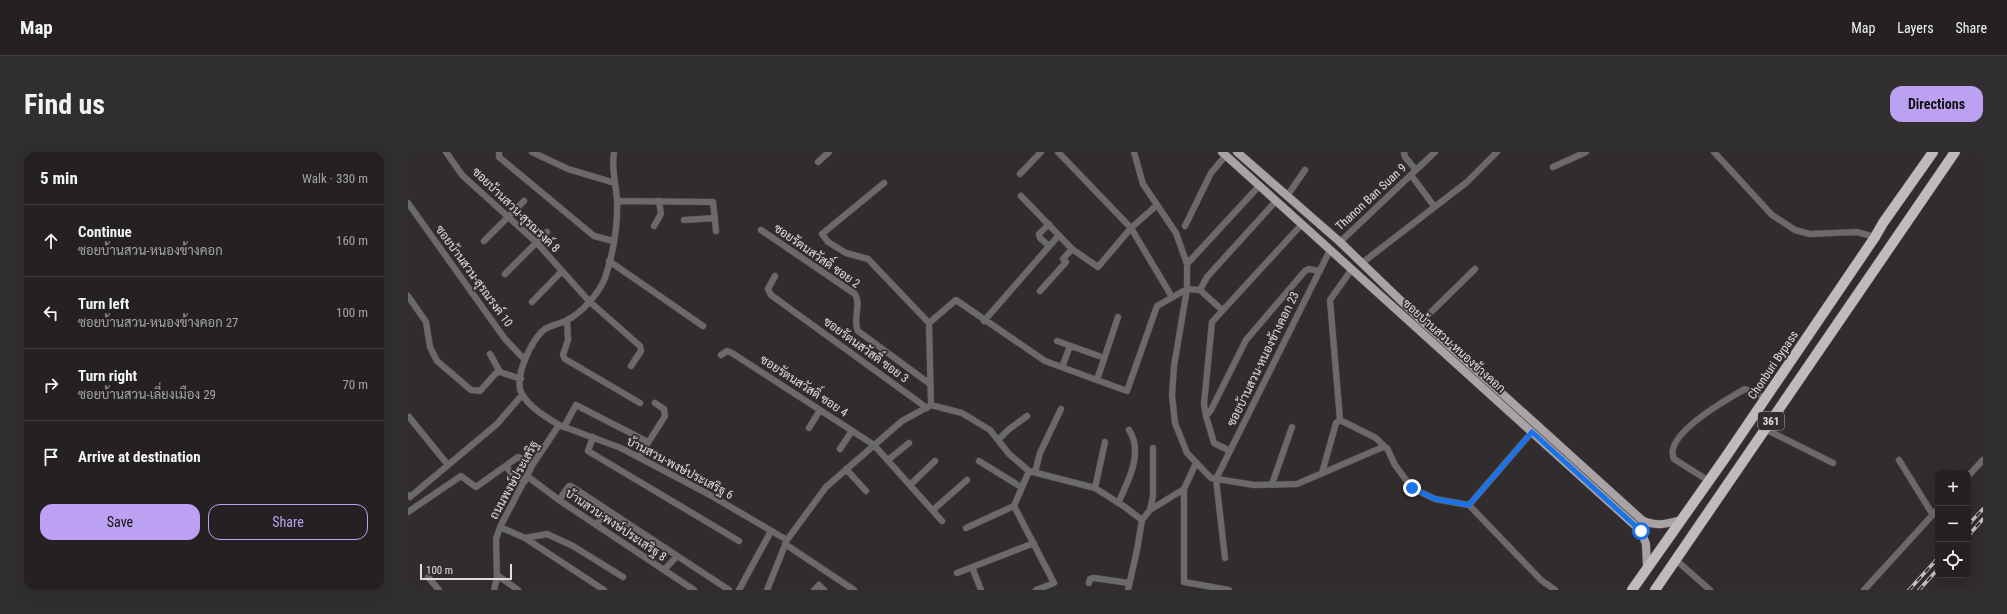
<!DOCTYPE html>
<meta charset="utf-8">
<style>
body{margin:0;font-family:"Roboto Condensed",Sarabun,sans-serif;background:#312e2f;color:#f1f3f6}
.controls{position:absolute;right:12px;bottom:12px;display:grid;overflow:hidden;border-radius:8px;box-shadow:0 4px 16px #0002}
.controls button{width:36px;height:36px;display:grid;place-items:center;padding:0;border:0;border-bottom:1px solid #423e40;background:#252122;color:#f1f3f6;font:20px sans-serif}
.scale{position:absolute;left:12px;bottom:10px;width:92px;box-sizing:border-box;padding-left:4px;border:2px solid #e0dcdd;border-top:0;font-size:11px;line-height:14px;white-space:nowrap;color:#e0dcdd;-webkit-text-stroke:3px #312c2e;paint-order:stroke}
.stop{position:absolute;width:12px;height:12px;margin:-9px;border:3px solid #1a73e8;border-radius:50%;background:#fff}
.stop.end{background:#1a73e8;border-color:#fff;box-shadow:0 1px 4px #0008}
.list{margin:0;padding:0;list-style:none}
h2{display:flex;justify-content:space-between;align-items:center;height:52px;margin:0;padding:0 16px;font-size:17px}
h2 small{font-size:13px;font-weight:400;color:#a3a3a5}
.list li{display:grid;grid-template-columns:26px 1fr auto;gap:12px;align-items:center;box-sizing:border-box;height:72px;padding:0 16px;border-top:1px solid #423e40}
.list b{display:block;font-size:15px;white-space:nowrap}
.list p{margin:0;font-size:13px;white-space:nowrap;color:#a3a3a5}
.list em{font-size:13px;font-style:normal;color:#a3a3a5}
.actions{display:flex;gap:8px;padding:12px 16px}
.actions a{flex:1;padding:9px 0;border:1px solid #bca0f2;border-radius:12px;text-align:center;font-size:14px;color:#bca0f2}
.actions .main{background:#bca0f2;color:#111}
.icon{flex:none;width:22px;height:22px;fill:none;stroke:currentColor;stroke-width:2;stroke-linecap:round;stroke-linejoin:round}
.map{position:relative;flex:none;width:1575px;height:438px;overflow:hidden;border-radius:12px}
header{display:flex;align-items:center;gap:24px;box-sizing:border-box;height:56px;padding:0 20px;background:#252122;border-bottom:1px solid #423e40}
header strong{font-size:19px}
nav{display:flex;gap:22px;margin-inline-start:auto;font-size:14px}
.intro{display:flex;align-items:center;justify-content:space-between;box-sizing:border-box;height:96px;padding:0 24px}
h1{margin:0;font-size:28px}
.button{padding:10px 18px;border-radius:12px;background:#bca0f2;color:#111;font-size:14px;font-weight:700}
main{display:flex;gap:24px;padding:0 24px}
aside{flex:1;background:#252122;border-radius:12px;box-shadow:0 4px 16px #0002}
.map>svg:first-child{display:block}
.lines{fill:none;stroke-linecap:round;stroke-linejoin:round}
.minor-casing{stroke:#4d484a;stroke-width:7}
.major-casing{stroke:#4d484a;stroke-width:9}
.highway-casing{stroke:#4d484a;stroke-width:11}
.minor{stroke:#6c696a;stroke-width:6}
.major{stroke:#a9a3a5;stroke-width:8}
.highway{stroke:#c1babc;stroke-width:10}
.rail-casing{stroke:#c5c1c2;stroke-width:3.5}
.rail{stroke:#312c2e;stroke-width:2;stroke-dasharray:6;stroke-linecap:butt}
.route{stroke:#1a73e8;stroke-width:5}
.labels{text-anchor:middle;dominant-baseline:central;stroke-width:3.5;stroke-linejoin:round;paint-order:stroke}
.shield{fill:#312c2e;stroke:#aca7a8;stroke-width:1}
.shield-label{font-size:11px;font-weight:bold;fill:#e0dcdd}
.street-label{font-size:12px;fill:#e0dcdd;stroke:#312c2e}
</style>
<header>
<strong>Map</strong>
<nav><a>Map</a><a>Layers</a><a>Share</a></nav>
</header>
<div class="intro"><h1>Find us</h1><a class="button">Directions</a></div>
<main>
<aside>
<h2>5 min<small>Walk · 330 m</small></h2>
<ul class="list">
<li><svg class="icon" aria-label="ahead" viewBox="0 0 24 24"><path d="M12 20V5M6 11l6-6 6 6"/></svg><div><b>Continue</b><p>ซอยบ้านสวน-หนองข้างคอก</p></div><em>160 m</em></li>
<li><svg class="icon" aria-label="left" viewBox="0 0 24 24"><path d="M17 20v-9H6M10 6l-5 5 5 5"/></svg><div><b>Turn left</b><p>ซอยบ้านสวน-หนองข้างคอก 27</p></div><em>100 m</em></li>
<li><svg class="icon" aria-label="right" viewBox="0 0 24 24"><path d="M7 20v-9h11M14 6l5 5-5 5"/></svg><div><b>Turn right</b><p>ซอยบ้านสวน-เลี่ยงเมือง 29</p></div><em>70 m</em></li>
<li><svg class="icon" aria-label="arrive" viewBox="0 0 24 24"><path d="M6 21V4h12l-3 4 3 4H6"/></svg><div><b>Arrive at destination</b></div></li>
</ul>
<div class="actions"><a class="main">Save</a><a>Share</a></div>
</aside>
<div class="map">
<svg width="1575" height="438" viewBox="0 0 1575 438">
<rect width="100%" height="100%" fill="#312c2e"/>
<g class="lines">
<defs>
<path id="minor" d="M 38,0 L 54,23 L 129,91 L 181,149 L 232,194 L 233,199 L 223,214
M 91,0 L 91,5 L 186,84 L 205,89
M 124,0 L 160,17 L 207,31
M 650,0 L 723,76 L 764,145
M 726,0 L 735,32 L 768,81 L 779,112 L 779,137 L 766,214 L 764,243 L 767,271 L 779,301 L 803,326 L 846,333 L 889,332 L 975,295 L 979,296 L 987,313 L 1004,336 L 1027,347 L 1061,353 L 1133,428 L 1147,438
M 996,0 L 997,5 L 1008,18
M 1306,0 L 1364,63 L 1387,78 L 1402,82 L 1449,80 L 1467,85
M 410,10 L 421,0
M 1145,15 L 1178,0
M 612,22 L 633,0
M 1003,23 L 1026,54
M 476,31 L 414,82 L 420,90 L 438,101 L 460,107 L 521,171
M 613,44 L 664,97 L 690,115 L 723,76 L 749,53
M 879,44 L 897,18
M 209,49 L 305,50 L 308,79
M 0,51 L 97,187 L 117,208
M 276,68 L 307,66
M 641,72 L 631,82 L 632,86 L 641,94
M 246,74 L 253,62 L 251,49
M 777,74 L 803,21 L 818,3
M 353,78 L 447,142 C 454,153 444,167 450,179 L 522,232
M 76,89 L 116,49
M 932,90 L 1027,0
M 201,109 L 295,174
M 954,111 L 1059,30 L 1089,0
M 779,112 L 852,33
M 97,122 L 139,80
M 367,124 L 360,137 L 363,143 L 519,256
M 792,138 L 814,158
M 632,139 L 658,110 L 655,107 L 664,97
M 0,144 L 18,170 L 22,195 L 29,209 L 63,238 L 72,239 L 88,221 L 92,220 L 113,227
M 124,150 L 154,119
M 159,169 L 160,188 L 155,203 L 157,207 L 232,251
M 576,169 L 651,83
M 1014,169 L 1067,117
M 649,189 L 691,204
M 82,202 L 92,220
M 313,203 L 319,199 L 324,201 L 466,293 L 534,369
M 654,215 L 662,194
M 689,228 L 710,165
M 523,253 L 521,171 L 548,148 L 637,209 L 719,239 L 749,154 L 779,137 L 792,138 L 799,125 L 868,49
M 798,264 L 796,252 L 804,170 L 894,72
M 1,265 L 40,313
M 932,268 L 922,148 L 944,117
M 932,268 L 968,286 L 977,295
M 151,273 L 213,296 L 302,343 L 379,388
M 156,275 L 168,253 L 240,290
M 401,276 L 412,258
M 1357,277 L 1425,311
M 185,285 L 180,299 L 331,389
M 590,288 L 600,278 L 619,264
M 432,297 L 444,279
M 822,299 L 806,291 L 798,264 L 803,258 L 838,188 L 897,119 L 901,117 L 912,119
M 231,305 L 257,264 L 256,257 L 247,251
M 480,308 L 501,291
M 1491,308 L 1525,363
M 571,309 L 613,335
M 98,314 L 103,321 L 117,329
M 438,317 L 458,339
M 621,319 L 606,354 L 646,431 L 628,438
M 627,320 L 632,301 L 653,257
M 914,321 L 928,271 L 932,268
M 119,324 L 151,348 L 286,438
M 1560,324 L 1575,308
M 808,327 L 922,98
M 808,327 L 817,406
M 1301,329 L 1266,307 C 1254,283 1321,246 1337,237 L 1349,241 L 1357,247
M 864,332 L 884,275
M 502,333 L 527,309
M 687,336 L 697,290
M 776,337 L 776,430 L 821,438
M 0,343 L 2,345 L 89,272 L 114,243
M 151,348 L 161,334 L 163,334 L 321,438
M 710,351 C 720,330 736,300 721,278
M 1061,353 L 1124,280
M 525,358 L 559,328
M 742,358 L 745,344 L 745,296
M 0,360 L 53,324 L 68,335 L 110,305 L 125,312
M 188,373 L 199,358
M 92,375 L 117,386 L 196,438
M 558,376 L 606,354
M 117,386 L 139,382 L 165,394 L 215,425
M 377,392 L 446,438
M 1268,408 L 1302,438
M 564,415 L 573,438
M 256,418 L 269,404
M 549,421 L 626,391
M 89,423 L 110,438
M 20,425 L 31,438
M 681,431 L 682,427 L 686,426 L 721,431
M 86,438 L 89,426 L 88,387 L 92,375 L 125,312 L 151,273 C 138,265 122,256 114,242 C 105,227 123,187 137,177 C 143,173 152,172 159,168 C 174,161 191,141 197,126 C 205,102 210,74 209,48 C 208,32 203,16 206,0
M 331,438 L 363,379
M 359,438 L 379,388 L 418,335 L 494,269 L 523,253 L 554,261 L 582,278 L 601,302 L 621,319 L 687,336 L 717,355 L 734,368
M 406,438 L 411,433 L 416,438
M 720,438 L 729,398 L 734,368 L 742,358 L 776,337 L 788,311
M 1456,438 L 1530,357"/>
<path id="major" d="M 814,0 L 1233,379 L 1238,392 L 1239,416
M 829,0 L 932,90 L 1014,169 L 1234,368 C 1248,375 1259,372 1273,368"/>
<path id="highway" d="M 1224,438 L 1317,306 L 1467,85 L 1475,71 L 1525,0
M 1247,438 L 1547,0"/>
</defs>
<!-- minor casing -->
<use href="#minor" class="minor-casing"/>
<!-- major casing -->
<use href="#major" class="major-casing"/>
<!-- highway casing -->
<use href="#highway" class="highway-casing"/>
<!-- minor -->
<use href="#minor" class="minor"/>
<!-- major -->
<use href="#major" class="major"/>
<!-- highway -->
<use href="#highway" class="highway"/>
<defs>
<path id="rail" d="M 1560,373 L 1575,357
M 1560,384 L 1575,367
M 1501,438 L 1530,406
M 1511,438 L 1530,417"/>
</defs>
<!-- rail casing -->
<use href="#rail" class="rail-casing"/>
<!-- rail -->
<use href="#rail" class="rail"/>
</g>
<g class="lines">
<!-- route -->
<path class="route" d="M 1004,336 L 1027,347 L 1061,353 L 1124,280 L 1233,379"/>
</g>
<g class="labels">
<!-- shield labels -->
<rect class="shield" x="1350" y="260" width="26" height="18" rx="3"/>
<g class="shield-label">
<text x="1363" y="269">361</text>
</g>
<!-- street labels -->
<g class="street-label">
<text transform="translate(963 45) rotate(-43)">Thanon Ban Suan 9</text>
<text transform="translate(108 58) rotate(44)">ซอยบ้านสวน-สุรณรงค์ 8</text>
<text transform="translate(409 104) rotate(35)">ซอยรัตนสวัสดิ์ ซอย 2</text>
<text transform="translate(66 124) rotate(54)">ซอยบ้านสวน-สุรณรงค์ 10</text>
<text transform="translate(1046 194) rotate(42)">ซอยบ้านสวน-หนองข้างคอก</text>
<text transform="translate(458 198) rotate(36)">ซอยรัตนสวัสดิ์ ซอย 3</text>
<text transform="translate(855 207) rotate(-64)">ซอยบ้านสวน-หนองข้างคอก 23</text>
<text transform="translate(1365 213) rotate(-56)">Chonburi Bypass</text>
<text transform="translate(396 234) rotate(33)">ซอยรัตนสวัสดิ์ ซอย 4</text>
<text transform="translate(272 316) rotate(28)">บ้านสวน-พงษ์ประเสริฐ 6</text>
<text transform="translate(106 328) rotate(-61)">ถนนพงษ์ประเสริฐ</text>
<text transform="translate(208 373) rotate(34)">บ้านสวน-พงษ์ประเสริฐ 8</text>
</g>
</g>
</svg>
<div class="controls">
<button>+</button>
<button>−</button>
<button><svg class="icon" aria-label="locate" viewBox="0 0 24 24"><circle cx="12" cy="12" r="6"/><path d="M12 2v4M12 18v4M2 12h4M18 12h4"/></svg></button>
</div>
<div class="scale">100 m</div>
<div class="stop" style="left:1233px;top:379px"></div>
<div class="stop end" style="left:1004px;top:336px"></div>
</div>
</main>
